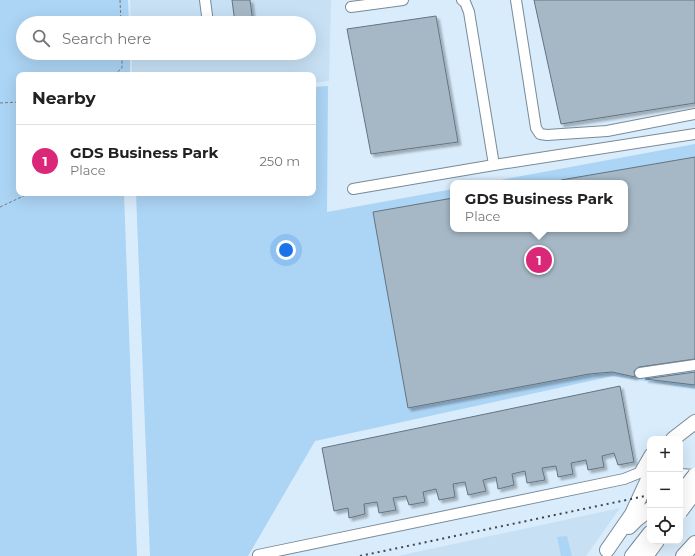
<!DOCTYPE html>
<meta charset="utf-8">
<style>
body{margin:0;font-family:Montserrat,sans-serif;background:#f2f2f2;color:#222}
.controls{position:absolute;right:12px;bottom:12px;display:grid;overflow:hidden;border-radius:8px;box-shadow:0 4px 16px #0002}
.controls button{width:36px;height:36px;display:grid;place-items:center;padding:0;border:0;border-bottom:1px solid #e0e0e0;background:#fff;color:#222;font:20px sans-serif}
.you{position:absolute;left:286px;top:250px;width:14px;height:14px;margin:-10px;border:3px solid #fff;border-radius:50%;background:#1a73e8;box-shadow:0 0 0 6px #1a73e833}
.badge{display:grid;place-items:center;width:26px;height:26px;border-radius:50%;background:#db2777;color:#fff;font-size:13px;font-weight:700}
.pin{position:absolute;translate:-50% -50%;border:2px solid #fff;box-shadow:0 1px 4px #0006}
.popup{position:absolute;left:450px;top:180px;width:178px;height:52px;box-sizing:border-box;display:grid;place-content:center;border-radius:8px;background:#fff;filter:drop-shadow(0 1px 3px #0005);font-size:13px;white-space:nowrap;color:#767676}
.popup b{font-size:15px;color:#222}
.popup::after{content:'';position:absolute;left:50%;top:100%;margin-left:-8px;border:8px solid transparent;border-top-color:#fff}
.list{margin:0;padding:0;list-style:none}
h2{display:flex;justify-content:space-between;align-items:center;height:52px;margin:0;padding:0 16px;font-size:17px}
h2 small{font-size:13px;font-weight:400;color:#767676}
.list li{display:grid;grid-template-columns:26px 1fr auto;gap:12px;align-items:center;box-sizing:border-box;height:72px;padding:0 16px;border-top:1px solid #e0e0e0}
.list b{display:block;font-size:15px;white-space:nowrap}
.list p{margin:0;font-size:13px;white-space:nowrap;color:#767676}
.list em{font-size:13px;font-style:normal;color:#767676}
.icon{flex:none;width:22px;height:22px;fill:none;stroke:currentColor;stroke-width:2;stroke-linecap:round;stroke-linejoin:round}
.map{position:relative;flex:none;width:695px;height:556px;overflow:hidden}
.search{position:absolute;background:#fff;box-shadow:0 4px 16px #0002;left:16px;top:16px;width:300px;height:44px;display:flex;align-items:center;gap:10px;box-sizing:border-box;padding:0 14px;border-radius:22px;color:#767676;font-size:15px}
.panel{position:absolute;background:#fff;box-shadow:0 4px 16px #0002;left:16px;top:72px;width:300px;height:124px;border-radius:8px}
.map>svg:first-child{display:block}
.built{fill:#c7e0f4}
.green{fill:#acd4f4}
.building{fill:#a6b8c6;stroke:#637481;filter:url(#shadow)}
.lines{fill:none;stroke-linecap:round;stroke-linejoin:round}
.minor-casing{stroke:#798a98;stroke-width:12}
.highway-casing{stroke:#798a98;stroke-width:16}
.path{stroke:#6f7c85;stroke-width:1;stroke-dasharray:3 2;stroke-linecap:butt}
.minor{stroke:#fff;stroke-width:10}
.highway{stroke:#fff;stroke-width:14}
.rail{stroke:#3c464d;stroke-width:2;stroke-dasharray:2 4;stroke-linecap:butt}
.highway-bridge-casing{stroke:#798a98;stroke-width:16;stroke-linecap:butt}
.highway-bridge{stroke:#fff;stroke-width:14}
</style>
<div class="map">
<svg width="695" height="556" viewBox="0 0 695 556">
<defs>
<filter id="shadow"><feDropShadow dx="3" dy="3" stdDeviation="1" flood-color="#0004"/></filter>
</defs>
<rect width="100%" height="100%" fill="#d9ecfb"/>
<!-- built -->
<path class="built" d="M 130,0 L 331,0 L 329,81 L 313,83 L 313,75 L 132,75 L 132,53 L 309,53 L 309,23 L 131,23 Z
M 620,508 L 586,556 L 398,556 Z"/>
<!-- green -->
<path class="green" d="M 0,0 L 128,0 L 129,23 L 23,23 L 23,53 L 130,53 L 130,75 L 19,75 L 19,193 L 124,193 L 137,556 L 0,556 Z
M 328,86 L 327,212 L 453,189 L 453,229 L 625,229 L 625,183 L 484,183 L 695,144 L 695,389 L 613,376 L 315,441 L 248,556 L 150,556 L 136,193 L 313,193 L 313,87 Z
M 567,536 L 572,556 L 561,556 L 557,537 Z"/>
<!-- building -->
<path class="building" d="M 232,0 L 250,0 L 253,23 L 235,23 Z
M 534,0 L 695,0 L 695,103 L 561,124 Z
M 436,16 L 458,142 L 371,154 L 347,29 Z
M 695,157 L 695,359 L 639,367 L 634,371 L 635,377 L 612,372 L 589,374 L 408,408 L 373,212 L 453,198 L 453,229 L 625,229 L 625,183 L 561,183 L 561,180 Z
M 695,372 L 695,385 L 645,379 Z
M 620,386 L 634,462 L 618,465 L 614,453 L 602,456 L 604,467 L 588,470 L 586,460 L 571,463 L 573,474 L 558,477 L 556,466 L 542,468 L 545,480 L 527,483 L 525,471 L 512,474 L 514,485 L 498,489 L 496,477 L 483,480 L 486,491 L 468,495 L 465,482 L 453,484 L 455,497 L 439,500 L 436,489 L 423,492 L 425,502 L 409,505 L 406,496 L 393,498 L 396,510 L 379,513 L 377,502 L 364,504 L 365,514 L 349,518 L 348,508 L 334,511 L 322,448 Z"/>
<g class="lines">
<defs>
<path id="minor" d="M 205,0 L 208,23
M 462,0 L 465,2 L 469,12 L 494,165
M 516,0 L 536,128 L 540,134 L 547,135 L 607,131 L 695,114
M 351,7 L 403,0
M 353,189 L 494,165 L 695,134
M 640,373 L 695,365
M 258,555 L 624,479 L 639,473 L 650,454"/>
<path id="highway" d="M 673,439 L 695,422
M 680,476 L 695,477
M 629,527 L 636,520 L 650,509
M 607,550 L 632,514 L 650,475
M 632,556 L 650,533
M 646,556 L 657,541
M 683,556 L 695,543"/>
</defs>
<!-- minor casing -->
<use href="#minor" class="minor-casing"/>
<!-- highway casing -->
<use href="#highway" class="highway-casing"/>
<!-- path -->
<path class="path" d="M 120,0 L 121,23
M 114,75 L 122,68 L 122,53
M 0,103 L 19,102
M 0,207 L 30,193"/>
<!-- minor -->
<use href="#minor" class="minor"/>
<!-- highway -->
<use href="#highway" class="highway"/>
<!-- rail -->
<path class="rail" d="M 680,488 L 695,485
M 360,556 L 650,495"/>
<defs>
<path id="highway-bridge" d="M 680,494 L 695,475
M 680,512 L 695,492"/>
</defs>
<!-- highway-bridge casing -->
<use href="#highway-bridge" class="highway-bridge-casing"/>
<!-- highway-bridge -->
<use href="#highway-bridge" class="highway-bridge"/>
</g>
</svg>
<div class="controls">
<button>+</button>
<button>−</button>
<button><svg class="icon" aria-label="locate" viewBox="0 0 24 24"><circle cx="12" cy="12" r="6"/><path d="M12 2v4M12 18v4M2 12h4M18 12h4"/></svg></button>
</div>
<div class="you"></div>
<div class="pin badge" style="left:539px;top:260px">1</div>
<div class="popup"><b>GDS Business Park</b>Place</div>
<div class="search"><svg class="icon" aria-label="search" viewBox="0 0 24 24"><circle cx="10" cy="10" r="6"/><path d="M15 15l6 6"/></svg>Search here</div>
<section class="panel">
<h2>Nearby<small></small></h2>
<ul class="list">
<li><span class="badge">1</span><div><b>GDS Business Park</b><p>Place</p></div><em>250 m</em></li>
</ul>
</section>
</div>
